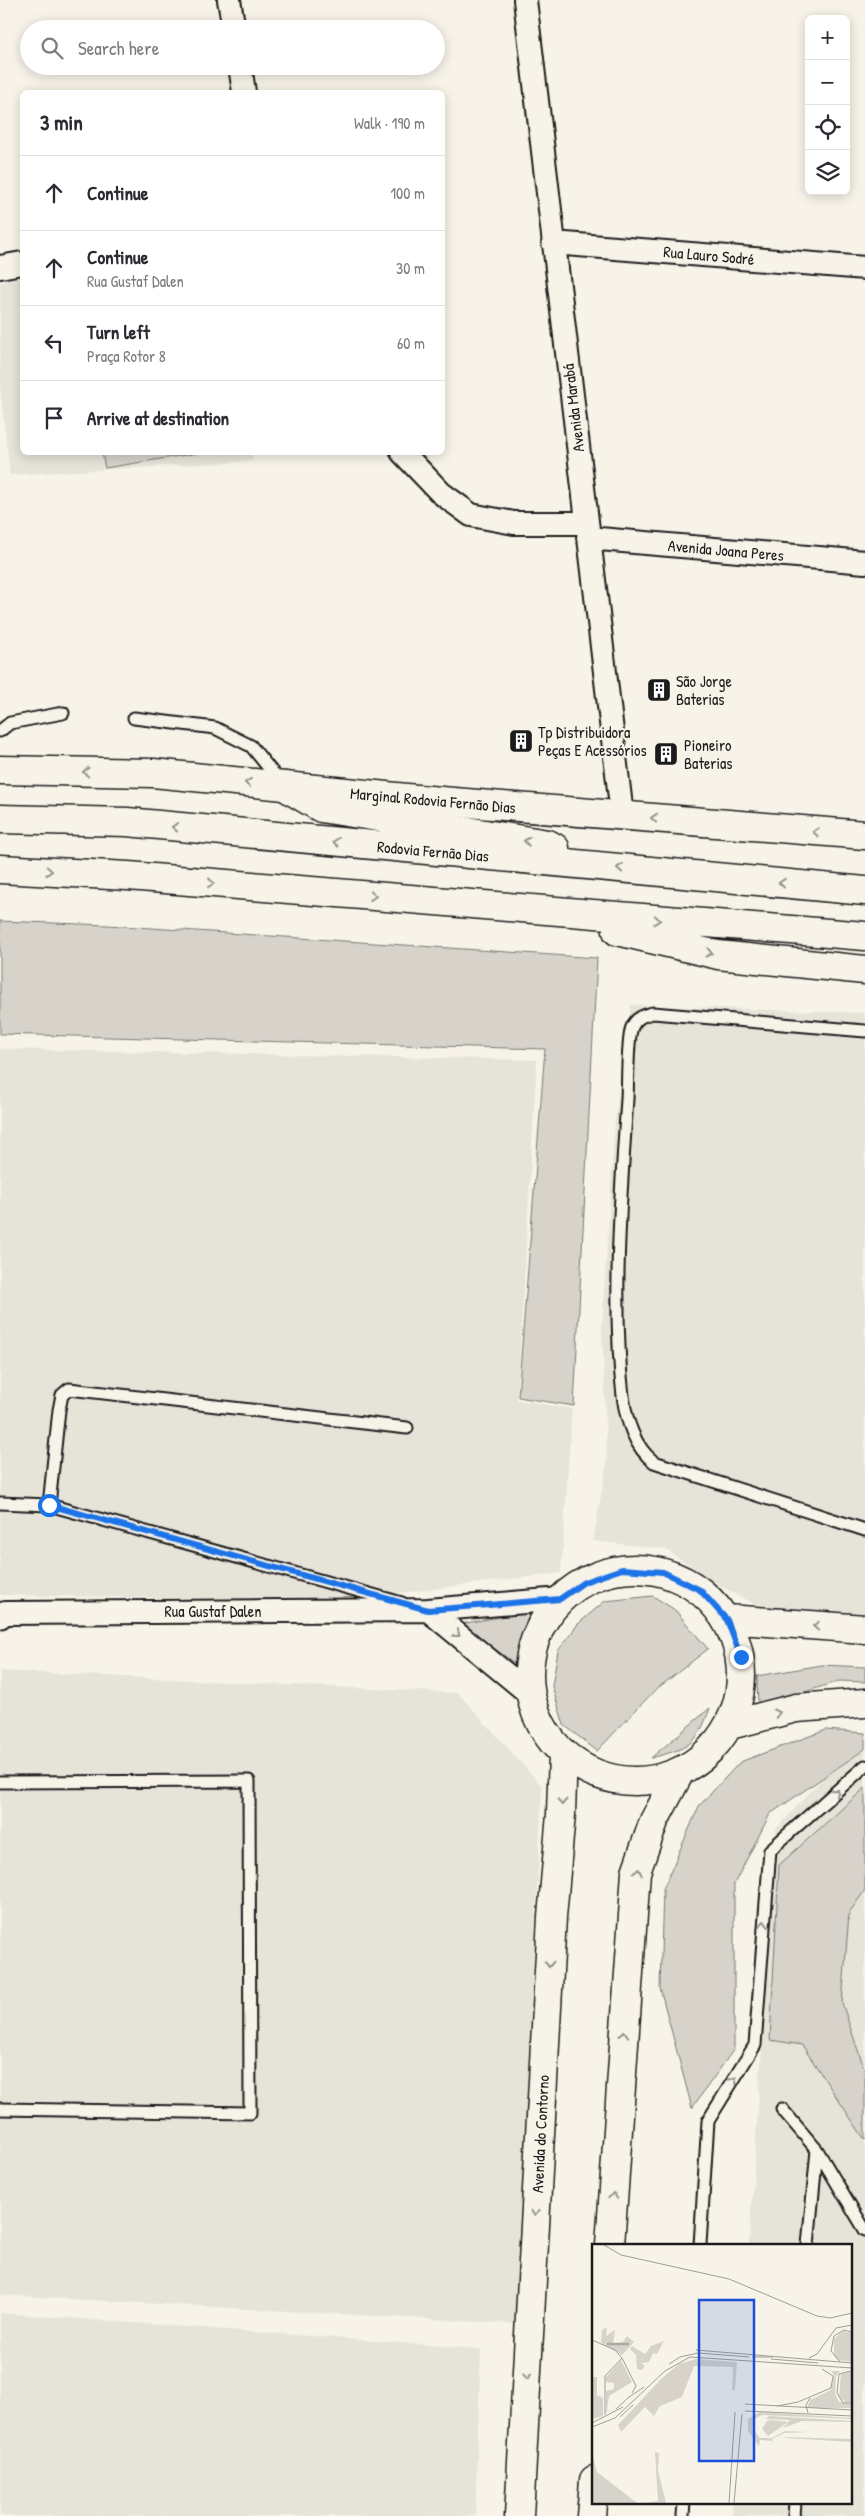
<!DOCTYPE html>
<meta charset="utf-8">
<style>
body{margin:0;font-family:"Patrick Hand",sans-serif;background:#f2f2f3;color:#2b2b33}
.controls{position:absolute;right:15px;top:15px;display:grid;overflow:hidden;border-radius:8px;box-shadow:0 2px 12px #0003}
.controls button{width:45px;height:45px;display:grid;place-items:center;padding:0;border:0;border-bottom:1px solid #e1e1e2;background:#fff;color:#2b2b33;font:25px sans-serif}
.stop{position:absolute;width:15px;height:15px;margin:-11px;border:4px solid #1a73e8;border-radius:50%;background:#fff}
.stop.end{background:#1a73e8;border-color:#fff;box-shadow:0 1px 5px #0008}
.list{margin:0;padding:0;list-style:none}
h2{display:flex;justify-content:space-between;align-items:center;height:65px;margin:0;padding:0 20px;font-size:21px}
h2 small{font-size:16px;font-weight:400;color:#7c7c81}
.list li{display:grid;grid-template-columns:32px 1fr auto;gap:15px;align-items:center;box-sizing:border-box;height:75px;padding:0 20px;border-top:1px solid #e1e1e2}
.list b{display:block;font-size:19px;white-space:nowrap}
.list p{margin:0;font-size:16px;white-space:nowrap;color:#7c7c81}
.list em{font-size:16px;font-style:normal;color:#7c7c81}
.icon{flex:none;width:28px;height:28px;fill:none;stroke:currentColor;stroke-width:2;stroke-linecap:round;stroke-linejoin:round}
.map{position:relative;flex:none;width:865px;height:2516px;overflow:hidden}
.search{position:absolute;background:#fff;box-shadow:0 2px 12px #0003;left:20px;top:20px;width:425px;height:55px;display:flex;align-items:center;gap:12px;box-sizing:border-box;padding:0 18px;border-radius:28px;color:#7c7c81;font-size:19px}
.panel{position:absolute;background:#fff;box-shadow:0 2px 12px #0003;left:20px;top:90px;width:425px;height:365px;border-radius:8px}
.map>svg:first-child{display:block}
.built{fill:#e6e3d9}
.green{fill:#d7d3cb;stroke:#7a7874}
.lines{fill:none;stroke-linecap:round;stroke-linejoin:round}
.service-casing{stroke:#1c1c1c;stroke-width:15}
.minor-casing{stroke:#1c1c1c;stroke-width:26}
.secondary-casing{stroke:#1c1c1c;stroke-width:31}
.motorway-casing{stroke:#1c1c1c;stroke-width:31}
.service{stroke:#f7f3e8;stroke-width:11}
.minor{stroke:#f7f3e8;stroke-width:22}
.secondary{stroke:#f7f3e8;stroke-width:28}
.motorway{stroke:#f7f3e8;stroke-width:28}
.oneway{stroke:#94928c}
.route{stroke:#1a73e8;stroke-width:6}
.labels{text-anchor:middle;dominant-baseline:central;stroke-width:4;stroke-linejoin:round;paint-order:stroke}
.street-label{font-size:16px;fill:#1c1c1c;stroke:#f7f3e8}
.poi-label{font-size:16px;fill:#1c1c1c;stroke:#f7f3e8;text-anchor:start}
.inset-river{fill:none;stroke:#aca9a2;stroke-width:2.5}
.inset-road{fill:none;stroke:#9f9d96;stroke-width:1}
.view{fill:#1d4ed8;fill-opacity:0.15;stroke:#1d4ed8;stroke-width:2.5}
.inset-edge{fill:none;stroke:#1c1c1c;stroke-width:2.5}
</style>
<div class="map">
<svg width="865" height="2516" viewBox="0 0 865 2516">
<rect width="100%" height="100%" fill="#f7f3e8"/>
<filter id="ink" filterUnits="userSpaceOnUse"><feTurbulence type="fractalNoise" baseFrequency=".02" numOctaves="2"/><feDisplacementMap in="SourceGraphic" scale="10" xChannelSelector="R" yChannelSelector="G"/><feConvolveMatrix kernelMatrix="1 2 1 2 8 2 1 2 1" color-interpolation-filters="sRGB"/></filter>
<g filter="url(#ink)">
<!-- built -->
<path class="built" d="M 22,278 L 22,452 L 251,452 L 253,461 L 10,475 L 0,388 L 0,282 Z
M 631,1005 L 865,1013 L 865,1618 L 769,1612 L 724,1588 L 665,1549 L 593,1541 L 607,1462 L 602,1326 L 615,1121 Z
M 0,1049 L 537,1060 L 517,1400 L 572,1409 L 561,1573 L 336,1601 L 0,1595 Z
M 0,1671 L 458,1693 L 542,1786 L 516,2324 L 0,2295 Z
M 865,1733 L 865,2516 L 732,2516 L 733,2502 L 851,2502 L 851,2245 L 749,2245 L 776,1829 Z
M 0,2313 L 481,2349 L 475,2516 L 0,2516 Z"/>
<!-- green -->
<path class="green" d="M 102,453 L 102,452 L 198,453 L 105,468 Z
M 0,921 L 107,925 L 597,958 L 574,1406 L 518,1397 L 545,1049 L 0,1034 Z
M 653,1596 L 675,1610 L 708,1649 L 654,1691 L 597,1751 L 564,1725 L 552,1686 L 558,1651 L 578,1624 L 605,1601 Z
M 529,1612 L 523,1669 L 460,1624 Z
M 822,1665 L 865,1667 L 865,1682 L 839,1681 L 758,1707 L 757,1676 Z
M 710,1708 C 697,1746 688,1748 651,1758 Z
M 826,1730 L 865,1733 L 865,1749 L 770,1814 L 734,1884 L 734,2049 L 692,2108 L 660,1988 L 663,1889 L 699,1806 L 740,1762 Z
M 865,1788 L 865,1890 L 849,1913 L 842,2003 L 865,2071 L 865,2140 L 802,2045 L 770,2040 L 779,1865 Z"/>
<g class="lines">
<defs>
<path id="service" d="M 134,718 L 215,728 L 251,746 L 281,783
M 0,731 L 10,723 L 63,713
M 865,1031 L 653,1013 C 643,1015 636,1018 632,1027 C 627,1039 628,1084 627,1099 C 621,1194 612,1302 623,1396 C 626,1420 635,1448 654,1462 L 865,1530
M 0,1503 L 49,1505 L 402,1603
M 49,1505 L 59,1410 L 62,1395 L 69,1389 L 407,1428
M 0,1782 L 249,1781 L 250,2113 L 0,2109
M 782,2109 L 817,2150 L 865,2230
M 700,2245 L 708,2121 L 755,2045 L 770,1850 L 865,1766
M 808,2245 L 817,2150
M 683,2516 L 684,2502
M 794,2516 L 795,2502"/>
<path id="minor" d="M 229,0 L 234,29
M 525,0 L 622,815
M 240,66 L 244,92
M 553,243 L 865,268
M 0,267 L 22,263
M 402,452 L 441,493 L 471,515 L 514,523 L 587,523
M 588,538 L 865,562
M 0,1617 L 5,1613 L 428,1610
M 530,1694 L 428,1610 L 561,1599"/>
<path id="secondary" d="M 0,770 L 153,773 L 417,799 L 865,835
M529 1675a106 106 0 1 1 212 0a106 106 0 1 1-212 0Z
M 727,1619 L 865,1629
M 730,1725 L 796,1708 L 865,1703
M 610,2245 L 636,1872 L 654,1821 L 680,1772
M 519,2516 L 552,1917 L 561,1814 L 563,1753
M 591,2516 L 594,2480"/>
<path id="motorway" d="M 284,786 L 321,808 L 548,844 L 555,848
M 0,819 L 127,822 L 865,891
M 0,869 L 128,876 L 865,936
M 617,931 L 718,955 L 865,970"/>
</defs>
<!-- service casing -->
<use href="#service" class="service-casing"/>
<!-- minor casing -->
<use href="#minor" class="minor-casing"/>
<!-- secondary casing -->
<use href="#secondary" class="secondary-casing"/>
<!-- motorway casing -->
<use href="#motorway" class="motorway-casing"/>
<!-- service -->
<use href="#service" class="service"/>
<!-- minor -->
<use href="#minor" class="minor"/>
<!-- secondary -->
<use href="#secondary" class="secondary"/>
<!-- motorway -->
<use href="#motorway" class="motorway"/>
</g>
<!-- one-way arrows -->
<defs><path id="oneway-chevron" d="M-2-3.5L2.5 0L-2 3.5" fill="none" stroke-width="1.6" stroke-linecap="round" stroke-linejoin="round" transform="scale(1.25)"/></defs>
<g class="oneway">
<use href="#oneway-chevron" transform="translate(86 772) rotate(-179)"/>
<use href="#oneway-chevron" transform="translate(248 783) rotate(-174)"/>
<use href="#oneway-chevron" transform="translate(654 818) rotate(-175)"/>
<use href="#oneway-chevron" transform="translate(175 827) rotate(-175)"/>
<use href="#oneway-chevron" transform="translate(816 832) rotate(-175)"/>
<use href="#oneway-chevron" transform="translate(527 841) rotate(-171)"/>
<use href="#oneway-chevron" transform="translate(336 842) rotate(-175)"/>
<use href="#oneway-chevron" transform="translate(620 868) rotate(-175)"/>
<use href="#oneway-chevron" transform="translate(49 871) rotate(4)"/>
<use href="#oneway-chevron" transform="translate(211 883) rotate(5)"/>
<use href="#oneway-chevron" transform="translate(782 883) rotate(-175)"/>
<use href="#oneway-chevron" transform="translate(373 896) rotate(5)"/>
<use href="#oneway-chevron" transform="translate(657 920) rotate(5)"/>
<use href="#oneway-chevron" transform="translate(709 953) rotate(13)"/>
<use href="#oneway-chevron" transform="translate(816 1626) rotate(-176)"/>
<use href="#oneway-chevron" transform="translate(457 1634) rotate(39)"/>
<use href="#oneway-chevron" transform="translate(777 1713) rotate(-14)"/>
<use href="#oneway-chevron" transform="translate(836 1792) rotate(-41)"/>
<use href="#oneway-chevron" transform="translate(562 1802) rotate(92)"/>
<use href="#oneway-chevron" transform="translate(638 1872) rotate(-78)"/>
<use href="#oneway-chevron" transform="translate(764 1924) rotate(-86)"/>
<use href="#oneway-chevron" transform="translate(549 1964) rotate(93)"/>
<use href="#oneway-chevron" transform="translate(624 2034) rotate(-86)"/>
<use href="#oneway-chevron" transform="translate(734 2080) rotate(-58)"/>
<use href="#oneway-chevron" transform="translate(613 2196) rotate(-86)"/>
<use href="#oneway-chevron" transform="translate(535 2213) rotate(93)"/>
<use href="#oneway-chevron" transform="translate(527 2376) rotate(93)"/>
</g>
</g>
<g class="lines" filter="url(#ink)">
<!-- route -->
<path class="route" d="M 49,1505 L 428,1610 L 560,1599 L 584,1582 L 622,1569 L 663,1572 L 700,1590 L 727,1620 L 741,1657"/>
</g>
<!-- icons -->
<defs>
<symbol id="building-square" viewBox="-11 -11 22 22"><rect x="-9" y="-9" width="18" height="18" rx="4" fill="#1c1c1c" stroke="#f7f3e8"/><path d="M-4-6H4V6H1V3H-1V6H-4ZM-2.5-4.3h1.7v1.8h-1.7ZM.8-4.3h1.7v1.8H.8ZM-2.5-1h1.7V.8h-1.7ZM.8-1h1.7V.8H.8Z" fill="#fff"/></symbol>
</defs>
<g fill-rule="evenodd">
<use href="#building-square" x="645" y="676" width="28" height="28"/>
<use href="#building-square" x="507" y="727" width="28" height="28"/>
<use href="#building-square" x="652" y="740" width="28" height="28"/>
</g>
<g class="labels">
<!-- street labels -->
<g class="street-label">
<text transform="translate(709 255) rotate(5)">Rua Lauro Sodré</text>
<text transform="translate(573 408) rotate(-97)">Avenida Marabá</text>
<text transform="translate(726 550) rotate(5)">Avenida Joana Peres</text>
<text transform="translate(433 800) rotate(5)">Marginal Rodovia Fernão Dias</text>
<text transform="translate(433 851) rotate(5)">Rodovia Fernão Dias</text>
<text x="213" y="1611">Rua Gustaf Dalen</text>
<text transform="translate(540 2134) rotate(-87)">Avenida do Contorno</text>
</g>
<!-- poi labels -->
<g class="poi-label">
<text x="676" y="681">São Jorge<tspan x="676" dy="18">Baterias</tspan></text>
<text x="538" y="732">Tp Distribuidora<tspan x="538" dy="18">Peças E Acessórios</tspan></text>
<text x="684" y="745">Pioneiro<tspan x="684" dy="18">Baterias</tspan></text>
</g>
</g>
<!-- overview -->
<g transform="translate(592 2244)">
<rect width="260" height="260" fill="#f7f3e8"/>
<path d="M 15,83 L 14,92 L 23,86 L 21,100 L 31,98 L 35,92 L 42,98 L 30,111 L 9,99 L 10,86 ZM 251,87 L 260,89 L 260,118 L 246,116 L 242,111 L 242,95 ZM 72,97 L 65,110 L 61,109 L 57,118 L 49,119 L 53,122 L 50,126 L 45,125 L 44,111 L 38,105 L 40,102 L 53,110 L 59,102 ZM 104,115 L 145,118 L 143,146 L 140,146 L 141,123 L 102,122 L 90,153 L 68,162 L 62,172 L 53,163 L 29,188 L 26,181 L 70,134 L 87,120 ZM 29,116 L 40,138 L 17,152 L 15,167 L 19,166 L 14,168 L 14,147 L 22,145 L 22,139 L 14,138 L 14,133 ZM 239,127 L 248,127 L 244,132 L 243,150 L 247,158 L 260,160 L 260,164 L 215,164 L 218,156 L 239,146 L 242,131 ZM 260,128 L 260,158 L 254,159 L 247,153 L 249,130 ZM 0,133 L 5,133 L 5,151 L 11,154 L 11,172 L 0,175 ZM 167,168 L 260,174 L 260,175 L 170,171 L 164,174 L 160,184 L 168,194 L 180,194 L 193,187 L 216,188 L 193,189 L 180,195 L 182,201 L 181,197 L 168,196 L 167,202 L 156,187 L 156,175 ZM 177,172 L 260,177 L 260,178 L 210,177 L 191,184 L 198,176 L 174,175 ZM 175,177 L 179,176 L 196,178 L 176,192 L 170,185 ZM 193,193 L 260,195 L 260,198 L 194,194 ZM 63,208 L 67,209 L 66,227 L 74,259 L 53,259 L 66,257 ZM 0,209 L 5,228 L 45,259 L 0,259 Z" fill="#d7d3cb"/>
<path class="inset-river" d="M 15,100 L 37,100"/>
<path class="inset-road" d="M 12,1 L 29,11 L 137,35 L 225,72 L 238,74 L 260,69M 0,96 L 23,106 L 30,114 L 44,142 L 40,149M 104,106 L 260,119M 160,113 L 181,113M 217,114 L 225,110 L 244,84 L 260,81M 179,115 L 226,119M 248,118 L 239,107 L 242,92 L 252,86 L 260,88M 77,120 L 88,113 L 106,109 L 157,113M 259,127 L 247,130 L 245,149 L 251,159 L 260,159M 37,153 L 52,143M 153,160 L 260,166M 185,162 L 206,158 L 239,144 L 241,132 L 230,125M 24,165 L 37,153M 153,167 L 260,172M 216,169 L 214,161 L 218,154M 13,171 L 13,132 L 30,114M 28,173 L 41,161M 0,179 L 31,163M 0,183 L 23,174 L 73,127 L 98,113 L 260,124M 137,259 L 143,168M 142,259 L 150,170"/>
<path class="view" d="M 107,56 L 162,56 L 162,217 L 107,217 Z"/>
<rect width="260" height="260" class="inset-edge"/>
</g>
</svg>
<div class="controls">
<button>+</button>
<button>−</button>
<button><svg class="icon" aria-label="locate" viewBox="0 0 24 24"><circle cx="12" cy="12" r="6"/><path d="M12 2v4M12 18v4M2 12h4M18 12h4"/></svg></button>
<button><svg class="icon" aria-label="layers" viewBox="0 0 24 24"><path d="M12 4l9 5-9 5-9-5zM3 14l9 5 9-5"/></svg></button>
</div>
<div class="stop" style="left:49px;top:1505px"></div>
<div class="stop end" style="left:741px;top:1657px"></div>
<div class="search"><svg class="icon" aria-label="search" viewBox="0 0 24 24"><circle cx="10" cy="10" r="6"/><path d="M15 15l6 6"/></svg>Search here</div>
<section class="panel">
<h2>3 min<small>Walk · 190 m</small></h2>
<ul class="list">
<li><svg class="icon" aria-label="ahead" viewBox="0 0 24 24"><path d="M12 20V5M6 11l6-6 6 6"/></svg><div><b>Continue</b></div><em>100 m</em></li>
<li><svg class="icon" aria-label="ahead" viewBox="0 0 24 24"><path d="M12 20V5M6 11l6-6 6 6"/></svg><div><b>Continue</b><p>Rua Gustaf Dalen</p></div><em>30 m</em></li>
<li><svg class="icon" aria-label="left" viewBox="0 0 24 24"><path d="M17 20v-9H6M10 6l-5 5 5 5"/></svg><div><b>Turn left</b><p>Praça Rotor 8</p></div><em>60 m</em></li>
<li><svg class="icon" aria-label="arrive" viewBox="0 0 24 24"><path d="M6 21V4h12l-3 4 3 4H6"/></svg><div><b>Arrive at destination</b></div></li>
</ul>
</section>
</div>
